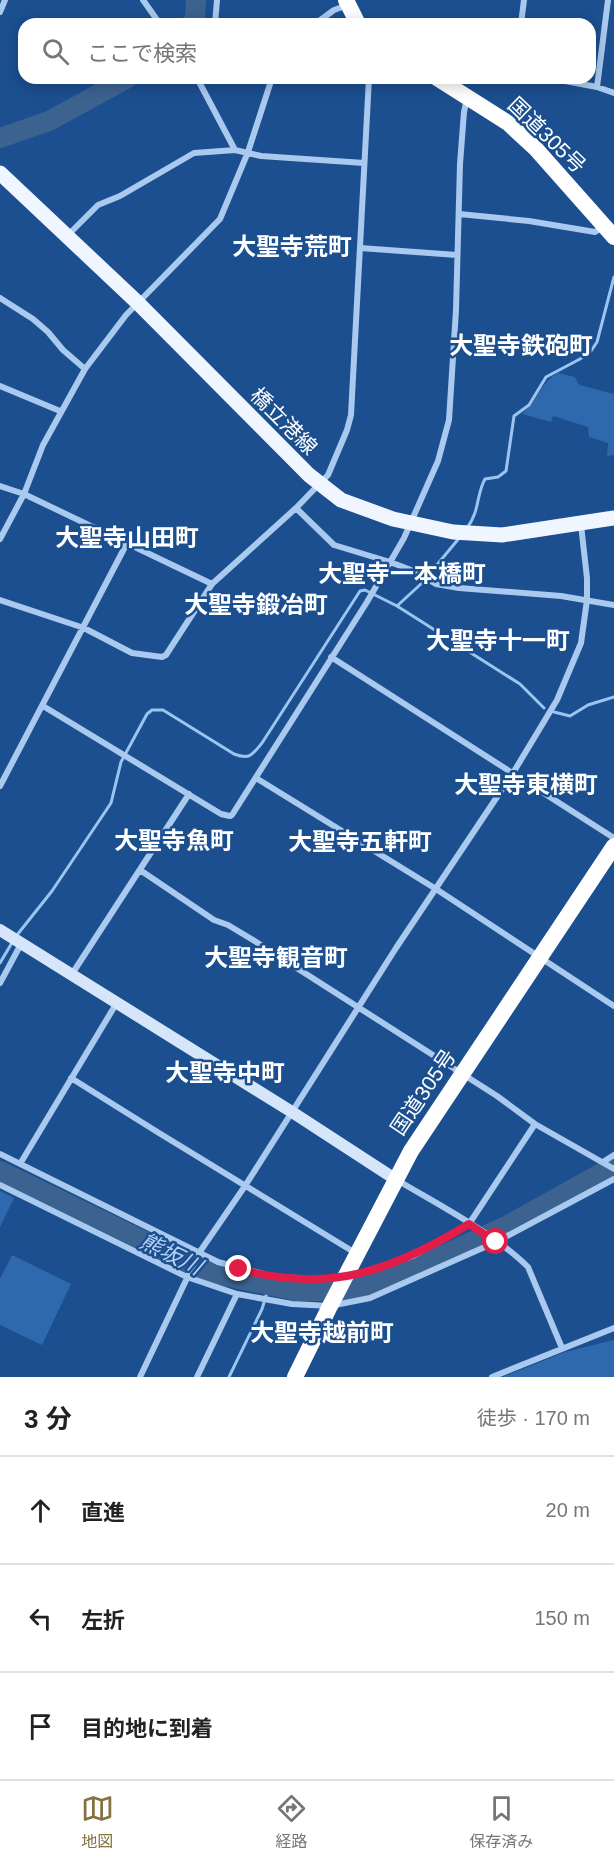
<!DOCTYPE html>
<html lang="ja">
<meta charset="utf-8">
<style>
body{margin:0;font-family:Arial,"Noto Sans JP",sans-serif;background:#f2f2f2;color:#222}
.stop{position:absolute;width:18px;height:18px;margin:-14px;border:4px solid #e11d48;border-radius:50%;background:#fff}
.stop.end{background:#e11d48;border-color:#fff;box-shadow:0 2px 6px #0008}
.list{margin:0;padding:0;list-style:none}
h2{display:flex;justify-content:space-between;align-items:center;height:78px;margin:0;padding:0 24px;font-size:26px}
h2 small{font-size:20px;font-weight:400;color:#767676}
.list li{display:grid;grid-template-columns:39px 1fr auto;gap:18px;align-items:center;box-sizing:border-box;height:108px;padding:0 24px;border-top:2px solid #e0e0e0}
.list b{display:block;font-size:22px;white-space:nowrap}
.list em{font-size:20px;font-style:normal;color:#767676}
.icon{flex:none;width:33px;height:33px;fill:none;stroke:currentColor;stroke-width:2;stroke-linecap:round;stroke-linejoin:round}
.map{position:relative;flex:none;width:614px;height:1377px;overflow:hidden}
.search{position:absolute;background:#fff;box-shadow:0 3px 15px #0003;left:18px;right:18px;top:18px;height:66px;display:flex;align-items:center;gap:15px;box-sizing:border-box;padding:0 21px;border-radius:18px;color:#767676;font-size:22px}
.sheet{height:402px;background:#fff}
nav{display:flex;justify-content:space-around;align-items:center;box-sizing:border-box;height:84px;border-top:2px solid #e0e0e0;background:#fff;font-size:16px;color:#767676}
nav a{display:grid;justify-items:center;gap:3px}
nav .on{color:#857141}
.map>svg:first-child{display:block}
.green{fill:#2e69ad}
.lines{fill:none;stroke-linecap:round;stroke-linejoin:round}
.stream{stroke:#9cc4f0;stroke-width:3}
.river{stroke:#3c6290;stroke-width:20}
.street{stroke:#a9c9ee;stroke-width:6}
.secondary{stroke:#d6e6fa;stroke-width:12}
.primary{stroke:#f0f6ff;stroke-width:15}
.highway{stroke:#fff;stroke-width:16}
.route{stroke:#e11d48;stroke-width:8}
.labels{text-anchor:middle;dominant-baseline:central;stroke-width:5;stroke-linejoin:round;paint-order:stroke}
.street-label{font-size:21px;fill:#fff;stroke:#1b4f8f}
.water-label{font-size:22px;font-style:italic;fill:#b5d3f5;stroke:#1b4f8f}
.quarter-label{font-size:24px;font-weight:bold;fill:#fff;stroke:#1b4f8f}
</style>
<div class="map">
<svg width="614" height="1377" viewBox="0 0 614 1377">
<rect width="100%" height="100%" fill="#1b4f8f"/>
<!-- green -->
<path class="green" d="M 558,373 L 575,377 L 579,385 L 614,394 L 614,455 L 607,456 L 608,443 L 589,437 L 588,427 L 553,416 L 551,422 L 522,414 C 537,401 541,382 558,373 Z
M 0,1191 L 14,1198 L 0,1227 Z
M 12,1255 L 71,1284 L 42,1345 L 0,1325 L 0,1279 Z
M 614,1340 L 614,1377 L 503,1377 L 565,1352 Z"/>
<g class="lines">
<!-- stream -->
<path class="stream" d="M 467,528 C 480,511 476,495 485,479 L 498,477 L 506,471 L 514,416 L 529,405 L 546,377 L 580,359 L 591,351 L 597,342 L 614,277
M 397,606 L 520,684 L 544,708
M 554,712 L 570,716 L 588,705 L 614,697
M 17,935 L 52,891 L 111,803 L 121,762 L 147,714 L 152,710 L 163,710 L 234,754 C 250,760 252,755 262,743 L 360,591 L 365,590 L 397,606 L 422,583 L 460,537
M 0,963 L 13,941
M 229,1377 L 262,1309 L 269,1286"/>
<!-- river -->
<path class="river" d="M 191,24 L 195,18 L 196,0
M 0,138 L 49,121 L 128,78
M 0,1171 L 210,1273 L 297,1291 L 344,1291 L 373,1284 L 402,1274 L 508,1225 L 614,1166"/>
<!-- street -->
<path class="street" d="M 143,0 L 160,24
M 0,12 L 5,0
M 215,24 L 217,0
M 315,24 L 334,10 L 348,5
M 521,24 L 524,0
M 197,78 L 235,150
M 549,78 L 597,87 L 614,93
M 597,87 L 608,0
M 459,214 L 529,221 L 595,232 L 603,227
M 68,235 L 98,205 L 120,196 L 194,153 L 235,150 L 261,156 L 364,163
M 360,248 L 457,255
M 0,298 L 33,319 L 48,332 L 63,350 L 85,369
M 0,386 L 60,411
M 0,486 L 24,494 L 212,584 L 296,508 L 328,475 L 347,430 L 351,415 L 369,78
M 296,508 L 334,545 L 390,562 L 411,570 L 436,584 L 459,588 L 561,596 L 614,605
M 0,539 L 24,494 L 43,445 L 85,369 L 126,315 L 220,219 L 248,152 L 272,78
M 0,600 L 84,628 L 132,653 L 162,657 L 166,655 L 212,584
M 331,657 L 614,838
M 43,706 L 221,814 L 230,816 L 232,815 L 367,602 L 404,538 L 438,461 L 449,420 L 456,310 L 460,164 L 464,112 L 467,98
M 256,778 L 436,889 L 614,1006
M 0,786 L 126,545
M 140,870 L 214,920 L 228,925 L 253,940 L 497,1096 L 535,1124 L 614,1169
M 72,974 L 189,794
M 0,983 L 21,944
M 71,1078 L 159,1133 L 357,1254
M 0,1154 L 218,1262 L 275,1277 L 324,1279 L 345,1278 L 413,1256 L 469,1224 L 535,1124
M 603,1162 L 614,1155
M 20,1164 L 116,1004
M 397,1180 C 437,1204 495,1234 528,1267 L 562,1348
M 0,1185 L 187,1277 L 237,1294 L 197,1377
M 237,1294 L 292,1304 L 330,1306 L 370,1298 L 496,1242 L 614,1179
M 140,1377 L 199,1253 L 245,1186 L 396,948 L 513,773 L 557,700 L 581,643 L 587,600 L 587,578 L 581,525
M 492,1377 L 614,1328"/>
<!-- secondary -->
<path class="secondary" d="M 0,930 L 292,1112 L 395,1179"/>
<!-- primary -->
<path class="primary" d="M 0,173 L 138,303 L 309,475 L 341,500 L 393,519 L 453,532 L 502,535 L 614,518"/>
<!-- highway -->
<path class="highway" d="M 346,0 L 358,24
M 437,78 L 508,123 L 536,149 L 614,237
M 295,1377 L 330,1306 L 411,1151 L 614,846"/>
</g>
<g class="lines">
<!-- route -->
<path class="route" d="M 239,1269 C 329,1294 392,1271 469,1224 L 496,1242"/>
</g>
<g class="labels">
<!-- street labels -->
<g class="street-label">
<text transform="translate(547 135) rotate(44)">国道305号</text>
<text transform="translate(284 421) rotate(45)">橋立港線</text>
<text transform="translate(423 1092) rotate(-56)">国道305号</text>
</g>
<!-- water labels -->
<g class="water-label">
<text transform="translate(171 1254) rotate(26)">熊坂川</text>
</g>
<!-- quarter labels -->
<g class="quarter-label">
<text x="292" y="246">大聖寺荒町</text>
<text x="521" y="345">大聖寺鉄砲町</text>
<text x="127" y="537">大聖寺山田町</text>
<text x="402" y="573">大聖寺一本橋町</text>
<text x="256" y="604">大聖寺鍛冶町</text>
<text x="498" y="640">大聖寺十一町</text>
<text x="526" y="784">大聖寺東横町</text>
<text x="174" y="840">大聖寺魚町</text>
<text x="360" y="841">大聖寺五軒町</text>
<text x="276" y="957">大聖寺観音町</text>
<text x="225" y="1072">大聖寺中町</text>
<text x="322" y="1332">大聖寺越前町</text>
</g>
</g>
</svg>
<div class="stop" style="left:496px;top:1242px"></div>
<div class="stop end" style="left:239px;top:1269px"></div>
<div class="search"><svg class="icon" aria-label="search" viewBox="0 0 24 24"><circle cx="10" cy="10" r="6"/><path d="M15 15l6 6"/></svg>ここで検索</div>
</div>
<section class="sheet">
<h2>3 分<small>徒歩 · 170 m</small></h2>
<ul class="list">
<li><svg class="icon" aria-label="ahead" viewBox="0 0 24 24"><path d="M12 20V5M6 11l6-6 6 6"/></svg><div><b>直進</b></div><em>20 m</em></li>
<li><svg class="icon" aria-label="left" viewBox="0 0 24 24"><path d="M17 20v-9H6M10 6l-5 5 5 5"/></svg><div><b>左折</b></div><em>150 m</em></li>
<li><svg class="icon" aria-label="arrive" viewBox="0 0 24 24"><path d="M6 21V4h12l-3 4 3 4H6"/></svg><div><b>目的地に到着</b></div></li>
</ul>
</section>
<nav>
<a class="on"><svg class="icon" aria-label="map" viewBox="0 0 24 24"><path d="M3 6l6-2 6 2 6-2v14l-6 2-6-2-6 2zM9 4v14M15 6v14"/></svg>地図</a>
<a><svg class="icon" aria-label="directions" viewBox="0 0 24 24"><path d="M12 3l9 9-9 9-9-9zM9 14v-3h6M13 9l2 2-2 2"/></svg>経路</a>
<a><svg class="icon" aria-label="saved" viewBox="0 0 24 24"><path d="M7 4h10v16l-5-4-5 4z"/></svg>保存済み</a>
</nav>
